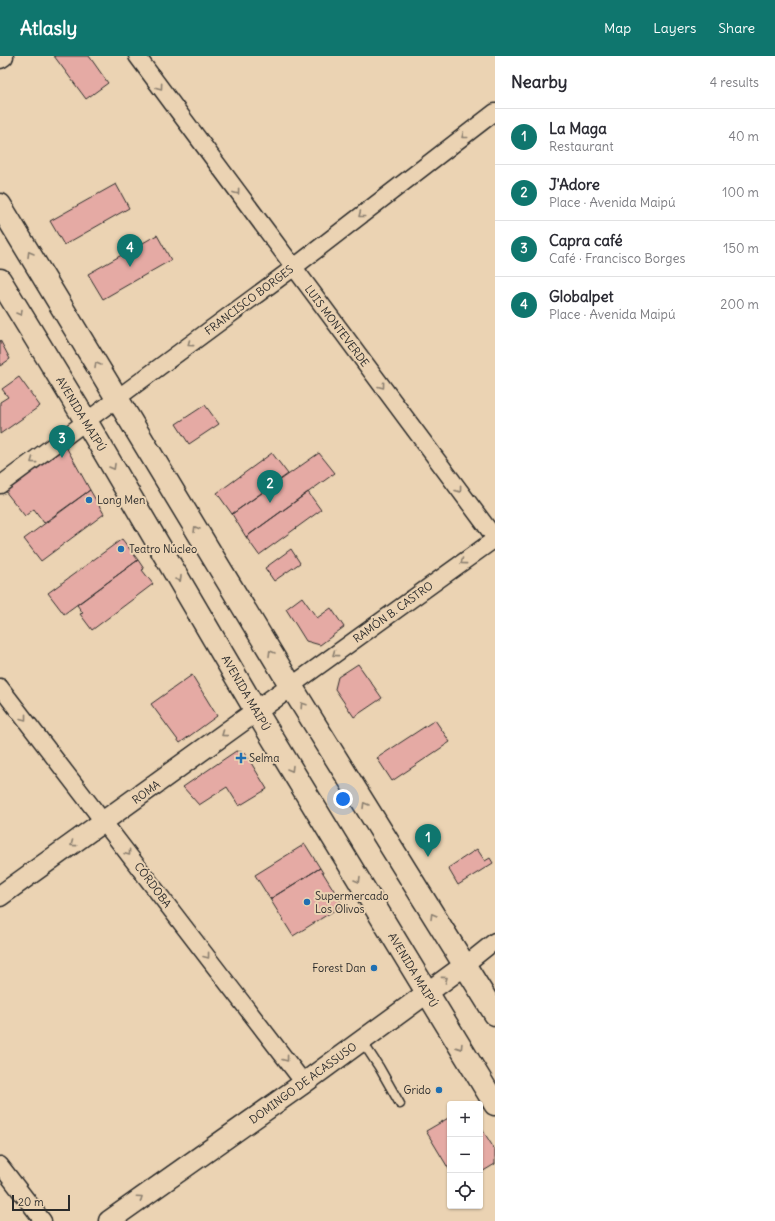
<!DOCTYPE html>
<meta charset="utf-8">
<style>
body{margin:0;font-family:Delius,sans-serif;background:#f2f2f3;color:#2b2b33}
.controls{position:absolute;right:12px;bottom:12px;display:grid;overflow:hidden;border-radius:4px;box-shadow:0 1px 3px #0004}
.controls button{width:36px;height:36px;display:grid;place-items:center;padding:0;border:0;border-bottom:1px solid #e1e1e2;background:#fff;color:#2b2b33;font:20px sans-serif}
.scale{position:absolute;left:12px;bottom:10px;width:58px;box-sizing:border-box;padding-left:4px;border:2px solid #2b2b2b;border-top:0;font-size:11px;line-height:14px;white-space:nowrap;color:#2b2b2b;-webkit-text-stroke:3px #ebd3b3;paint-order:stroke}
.you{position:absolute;left:343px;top:743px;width:14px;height:14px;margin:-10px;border:3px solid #fff;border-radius:50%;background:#1a73e8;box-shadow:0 0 0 6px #1a73e833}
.badge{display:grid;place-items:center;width:26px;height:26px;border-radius:50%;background:#0f766e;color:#fff;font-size:13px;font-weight:700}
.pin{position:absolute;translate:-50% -33px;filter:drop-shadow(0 1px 2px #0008)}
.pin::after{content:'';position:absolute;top:21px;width:14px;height:12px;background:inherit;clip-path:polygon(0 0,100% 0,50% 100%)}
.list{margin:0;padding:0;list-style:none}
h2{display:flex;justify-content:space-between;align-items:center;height:52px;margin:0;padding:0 16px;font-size:17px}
h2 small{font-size:13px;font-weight:400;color:#7c7c81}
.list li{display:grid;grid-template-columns:26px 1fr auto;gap:12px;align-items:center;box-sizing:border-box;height:56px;padding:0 16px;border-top:1px solid #e1e1e2}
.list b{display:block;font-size:15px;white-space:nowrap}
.list p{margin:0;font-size:13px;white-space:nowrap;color:#7c7c81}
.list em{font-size:13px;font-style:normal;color:#7c7c81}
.icon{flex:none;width:22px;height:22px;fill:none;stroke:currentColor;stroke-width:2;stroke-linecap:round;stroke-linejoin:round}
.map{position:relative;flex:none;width:495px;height:1165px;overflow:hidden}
header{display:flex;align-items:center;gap:24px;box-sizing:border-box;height:56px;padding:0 20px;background:#0f766e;color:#fff}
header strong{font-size:19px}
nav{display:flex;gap:22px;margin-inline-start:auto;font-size:14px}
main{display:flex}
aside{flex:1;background:#fff}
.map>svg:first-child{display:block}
.building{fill:#e5aaa4;stroke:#2b2b2b}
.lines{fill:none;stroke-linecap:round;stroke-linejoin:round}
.service-casing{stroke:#2b2b2b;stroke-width:11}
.minor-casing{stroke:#2b2b2b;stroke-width:19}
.tertiary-casing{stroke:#2b2b2b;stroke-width:23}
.secondary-casing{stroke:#2b2b2b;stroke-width:25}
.service{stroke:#ebd3b3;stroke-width:8}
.minor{stroke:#ebd3b3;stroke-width:16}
.tertiary{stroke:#ebd3b3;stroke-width:20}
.secondary{stroke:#ebd3b3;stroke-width:22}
.oneway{stroke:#8b7f6f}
.poi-dot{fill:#1f6fb2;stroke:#ebd3b3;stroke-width:1.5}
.labels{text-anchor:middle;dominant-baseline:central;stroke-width:4;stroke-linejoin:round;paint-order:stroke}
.street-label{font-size:11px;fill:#2b2b2b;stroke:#ebd3b3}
.poi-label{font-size:11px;fill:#2b2b2b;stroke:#ebd3b3;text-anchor:start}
</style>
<header>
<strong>Atlasly</strong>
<nav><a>Map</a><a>Layers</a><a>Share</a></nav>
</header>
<main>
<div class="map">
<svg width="495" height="1165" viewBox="0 0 495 1165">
<rect width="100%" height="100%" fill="#ebd3b3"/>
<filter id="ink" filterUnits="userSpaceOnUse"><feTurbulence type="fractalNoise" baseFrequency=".025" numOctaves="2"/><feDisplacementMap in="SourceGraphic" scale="8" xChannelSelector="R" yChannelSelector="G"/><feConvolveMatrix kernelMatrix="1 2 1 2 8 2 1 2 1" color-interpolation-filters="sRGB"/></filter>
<g filter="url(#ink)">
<!-- building -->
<path class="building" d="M 54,0 L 89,0 L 108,27 L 86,43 Z
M 116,128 L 129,152 L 64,189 L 50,165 Z
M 157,179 L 171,204 L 103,243 L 88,218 Z
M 0,284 L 10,303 L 0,310 Z
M 19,321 L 40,350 L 0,378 L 0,346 L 8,341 L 2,333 Z
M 205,349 L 219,368 L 189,388 L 176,368 Z
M 65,389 L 90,434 L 44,467 L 34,453 L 25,460 L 5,435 Z
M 272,397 L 288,418 L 232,458 L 217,437 Z
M 319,397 L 335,417 L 246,481 L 232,458 Z
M 90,434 L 104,458 L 41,505 L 24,483 Z
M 308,436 L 321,454 L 259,499 L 246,481 Z
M 122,483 L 138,504 L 64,558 L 48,537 Z
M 291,493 L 300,507 L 274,525 L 265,512 Z
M 138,504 L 144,513 L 142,514 L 153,528 L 92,574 L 80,558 L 83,557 L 77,549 Z
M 302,541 L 317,562 L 331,552 L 344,571 L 320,589 L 306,585 L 286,553 Z
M 358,608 L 382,642 L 354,661 L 335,633 L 338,621 Z
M 192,619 L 217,660 L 180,687 L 151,648 Z
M 435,664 L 450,686 L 392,725 L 377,702 Z
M 236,695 L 245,697 L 267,733 L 239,750 L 227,731 L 199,749 L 183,731 Z
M 305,788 L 320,812 L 270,843 L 255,819 Z
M 477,793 L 485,805 L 490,802 L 493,807 L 458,829 L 448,812 Z
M 320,812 L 343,849 L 293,880 L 270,843 Z
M 450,1061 L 450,1115 L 426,1075 Z
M 480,1070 L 495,1094 L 495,1108 L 480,1117 Z"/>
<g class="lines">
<defs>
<path id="service" d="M 362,985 L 379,1011 L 400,1048"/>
<path id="minor" d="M 137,0 L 495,482
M 0,429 L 293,212 L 495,56
M 291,630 L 495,483
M 0,631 L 304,1027
M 465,909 L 495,885
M 0,1109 L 43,1165"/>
<path id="tertiary" d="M 0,2 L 3,0
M 0,840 L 291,630
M 109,1165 L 304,1027 L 465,909"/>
<path id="secondary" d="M 0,149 L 291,630 L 495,958
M 0,224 L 86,365 L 256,655 L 495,1048"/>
</defs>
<!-- service casing -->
<use href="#service" class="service-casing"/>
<!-- minor casing -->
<use href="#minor" class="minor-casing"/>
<!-- tertiary casing -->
<use href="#tertiary" class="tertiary-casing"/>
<!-- secondary casing -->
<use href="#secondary" class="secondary-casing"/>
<!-- service -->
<use href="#service" class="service"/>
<!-- minor -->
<use href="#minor" class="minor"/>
<!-- tertiary -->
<use href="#tertiary" class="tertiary"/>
<!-- secondary -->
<use href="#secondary" class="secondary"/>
</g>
<!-- one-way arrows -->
<defs><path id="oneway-chevron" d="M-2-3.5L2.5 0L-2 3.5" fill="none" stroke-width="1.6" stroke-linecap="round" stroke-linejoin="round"/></defs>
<g class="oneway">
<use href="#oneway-chevron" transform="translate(160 31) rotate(54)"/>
<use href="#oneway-chevron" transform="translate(464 80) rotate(142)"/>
<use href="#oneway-chevron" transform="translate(237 136) rotate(54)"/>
<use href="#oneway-chevron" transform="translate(361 159) rotate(142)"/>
<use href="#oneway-chevron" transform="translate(30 198) rotate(-121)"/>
<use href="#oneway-chevron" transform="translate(20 257) rotate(59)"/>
<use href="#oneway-chevron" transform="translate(190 288) rotate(143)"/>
<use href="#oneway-chevron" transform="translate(97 309) rotate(-121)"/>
<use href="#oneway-chevron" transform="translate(382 330) rotate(53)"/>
<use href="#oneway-chevron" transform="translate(33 405) rotate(144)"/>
<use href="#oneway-chevron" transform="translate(113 411) rotate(60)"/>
<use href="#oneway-chevron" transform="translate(459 434) rotate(53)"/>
<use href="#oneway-chevron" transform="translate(196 473) rotate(-121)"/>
<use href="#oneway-chevron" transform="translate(463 506) rotate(144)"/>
<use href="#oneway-chevron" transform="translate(179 523) rotate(60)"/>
<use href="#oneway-chevron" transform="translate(271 597) rotate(-121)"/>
<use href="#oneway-chevron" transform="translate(335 598) rotate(144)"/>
<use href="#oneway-chevron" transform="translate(303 649) rotate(-123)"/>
<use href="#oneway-chevron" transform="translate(24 662) rotate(52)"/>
<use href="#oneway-chevron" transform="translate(224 678) rotate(144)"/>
<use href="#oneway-chevron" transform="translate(291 713) rotate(59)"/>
<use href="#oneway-chevron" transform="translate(365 749) rotate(-121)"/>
<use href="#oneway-chevron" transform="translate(73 788) rotate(144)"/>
<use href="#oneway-chevron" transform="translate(128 797) rotate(53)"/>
<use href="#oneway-chevron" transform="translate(358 824) rotate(59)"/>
<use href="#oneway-chevron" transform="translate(433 860) rotate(-121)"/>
<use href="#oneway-chevron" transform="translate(207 900) rotate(53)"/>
<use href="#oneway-chevron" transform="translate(445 923) rotate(-36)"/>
<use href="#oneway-chevron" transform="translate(460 991) rotate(58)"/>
<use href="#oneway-chevron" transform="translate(286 1003) rotate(53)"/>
<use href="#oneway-chevron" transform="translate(140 1142) rotate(-35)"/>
</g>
</g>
<!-- markers -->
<g class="poi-dot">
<circle cx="89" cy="444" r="4"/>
<circle cx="121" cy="493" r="4"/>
<path d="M239 696h4v4h4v4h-4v4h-4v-4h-4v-4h4z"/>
<circle cx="307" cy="846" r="4"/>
<circle cx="374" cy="912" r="4"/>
<circle cx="439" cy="1034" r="4"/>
</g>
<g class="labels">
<!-- street labels -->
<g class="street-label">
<text transform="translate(249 244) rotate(-37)">FRANCISCO BORGES</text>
<text transform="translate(337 270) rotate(53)">LUIS MONTEVERDE</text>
<text transform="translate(81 358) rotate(59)">AVENIDA MAIPÚ</text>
<text transform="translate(393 556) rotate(-36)">RAMÓN B. CASTRO</text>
<text transform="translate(246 637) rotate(60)">AVENIDA MAIPÚ</text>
<text transform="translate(146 736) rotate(-36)">ROMA</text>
<text transform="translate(153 829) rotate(53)">CÓRDOBA</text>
<text transform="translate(413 914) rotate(59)">AVENIDA MAIPÚ</text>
<text transform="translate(303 1027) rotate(-36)">DOMINGO DE ACASSUSO</text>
</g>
<!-- poi labels -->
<g class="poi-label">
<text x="97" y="444">Long Men</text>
<text x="129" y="493">Teatro Núcleo</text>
<text x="249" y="702">Selma</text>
<text x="315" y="840">Supermercado<tspan x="315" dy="13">Los Olivos</tspan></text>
<text x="366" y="912" text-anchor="end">Forest Dan</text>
<text x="431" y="1034" text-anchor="end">Grido</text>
</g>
</g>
</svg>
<div class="controls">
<button>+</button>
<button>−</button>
<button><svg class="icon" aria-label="locate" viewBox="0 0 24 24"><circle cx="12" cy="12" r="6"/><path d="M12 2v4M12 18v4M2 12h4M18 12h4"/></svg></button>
</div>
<div class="scale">20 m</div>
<div class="you"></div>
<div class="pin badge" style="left:428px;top:801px">1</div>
<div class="pin badge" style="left:270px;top:447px">2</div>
<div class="pin badge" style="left:62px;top:402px">3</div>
<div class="pin badge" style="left:130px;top:211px">4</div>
</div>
<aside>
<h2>Nearby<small>4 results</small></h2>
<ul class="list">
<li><span class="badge">1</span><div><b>La Maga</b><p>Restaurant</p></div><em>40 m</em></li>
<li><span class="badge">2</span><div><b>J'Adore</b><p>Place · Avenida Maipú</p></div><em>100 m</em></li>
<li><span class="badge">3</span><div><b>Capra café</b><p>Café · Francisco Borges</p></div><em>150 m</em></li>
<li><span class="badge">4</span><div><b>Globalpet</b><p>Place · Avenida Maipú</p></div><em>200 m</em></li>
</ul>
</aside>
</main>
